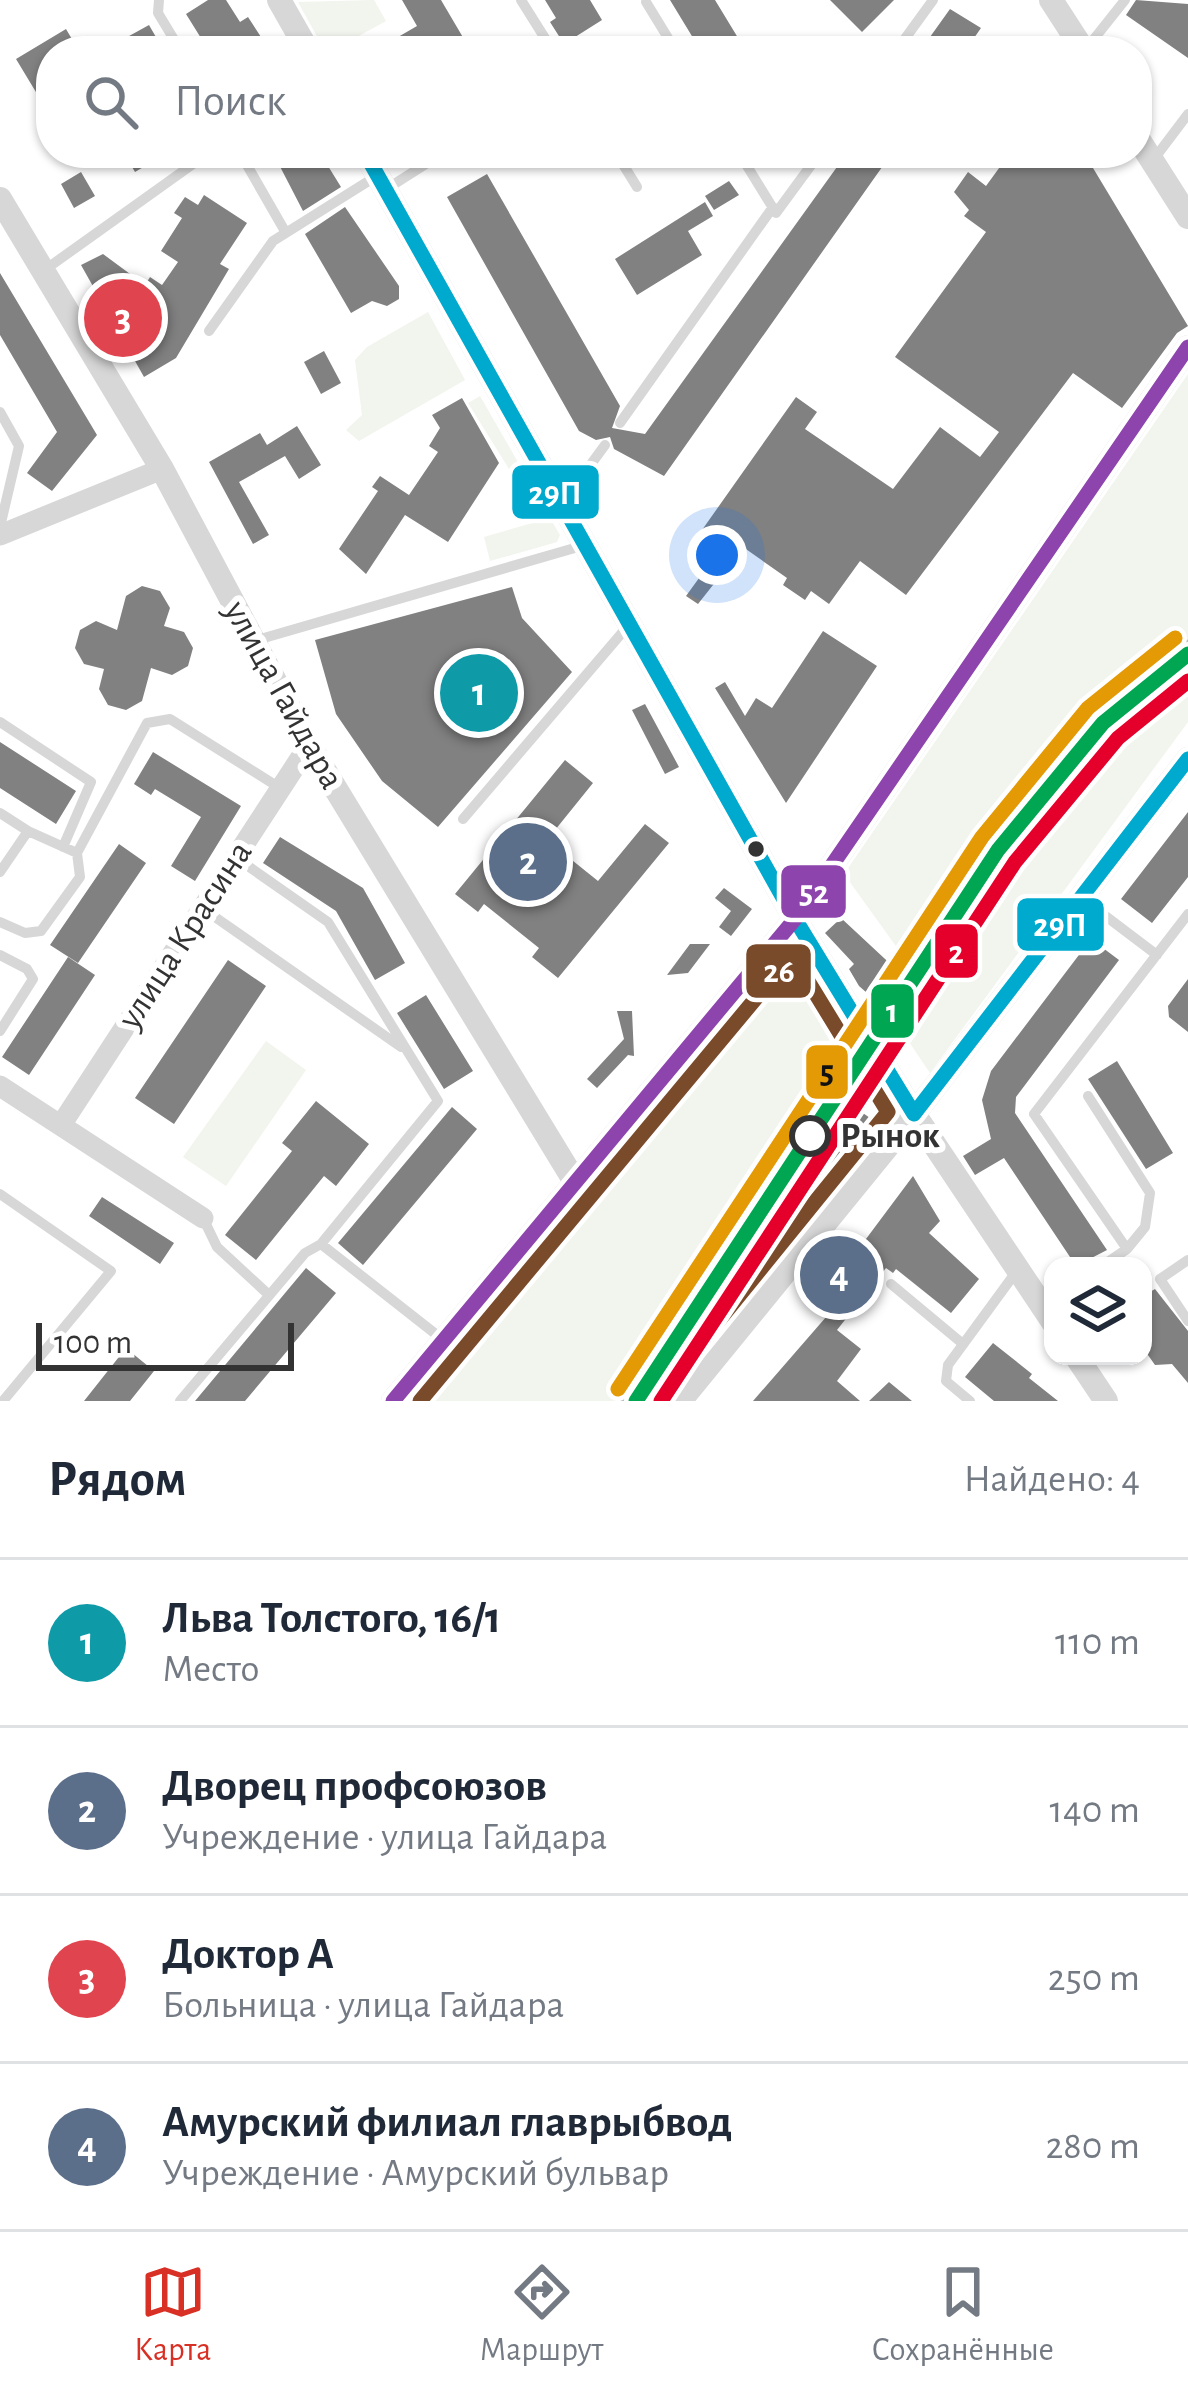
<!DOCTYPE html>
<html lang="ru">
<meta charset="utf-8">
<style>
body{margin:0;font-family:"Alegreya Sans",sans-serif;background:#f6f6f7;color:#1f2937}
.controls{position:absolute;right:36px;bottom:36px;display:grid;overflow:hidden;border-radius:24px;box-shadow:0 3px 9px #0004}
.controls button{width:108px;height:108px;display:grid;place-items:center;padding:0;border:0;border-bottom:3px solid #e0e1e3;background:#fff;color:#1f2937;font:60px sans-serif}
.scale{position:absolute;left:36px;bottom:30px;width:258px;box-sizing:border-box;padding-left:12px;border:6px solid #333;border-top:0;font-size:33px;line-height:42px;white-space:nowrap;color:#333;-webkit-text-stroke:9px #fff;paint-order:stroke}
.you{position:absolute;left:717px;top:555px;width:42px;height:42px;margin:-30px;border:9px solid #fff;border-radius:50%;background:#1a73e8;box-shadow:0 0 0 18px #1a73e833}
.badge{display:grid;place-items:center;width:78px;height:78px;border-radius:50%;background:#d93025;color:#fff;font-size:39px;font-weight:700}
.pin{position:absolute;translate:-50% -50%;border:6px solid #fff;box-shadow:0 3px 12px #0006}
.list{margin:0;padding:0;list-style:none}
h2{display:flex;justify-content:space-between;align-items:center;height:156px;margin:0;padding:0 48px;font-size:51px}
h2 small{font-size:39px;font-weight:400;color:#747a83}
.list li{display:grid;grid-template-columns:78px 1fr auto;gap:36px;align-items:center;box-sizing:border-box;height:168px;padding:0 48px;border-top:3px solid #e0e1e3}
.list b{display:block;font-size:45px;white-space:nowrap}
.list p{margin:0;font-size:39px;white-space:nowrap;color:#747a83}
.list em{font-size:39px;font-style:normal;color:#747a83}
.icon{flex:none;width:66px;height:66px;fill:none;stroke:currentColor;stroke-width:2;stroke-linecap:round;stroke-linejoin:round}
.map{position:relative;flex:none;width:1188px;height:1401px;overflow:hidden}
.search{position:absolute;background:#fff;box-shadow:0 3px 9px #0004;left:36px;right:36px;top:36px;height:132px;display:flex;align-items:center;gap:30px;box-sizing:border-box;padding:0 42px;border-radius:48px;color:#747a83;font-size:45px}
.sheet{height:828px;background:#fff}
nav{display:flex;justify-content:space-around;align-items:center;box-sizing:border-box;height:168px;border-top:3px solid #e0e1e3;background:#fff;font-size:33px;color:#747a83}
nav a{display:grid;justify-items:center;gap:6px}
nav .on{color:#d93025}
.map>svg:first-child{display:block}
.green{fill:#f1f5ed}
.building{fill:#818181}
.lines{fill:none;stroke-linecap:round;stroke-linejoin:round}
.service{stroke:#d7d7d7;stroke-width:10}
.minor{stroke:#d7d7d7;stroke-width:21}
.tertiary{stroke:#d7d7d7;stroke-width:24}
.tram{stroke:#bebebe;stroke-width:3}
.bus-1-casing{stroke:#fff;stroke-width:24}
.bus-2-casing{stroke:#fff;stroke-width:24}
.bus-3-casing{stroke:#fff;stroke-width:24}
.bus-1{stroke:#00a9ce;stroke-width:15}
.bus-2{stroke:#8e44ad;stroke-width:15}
.bus-3{stroke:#7a4b2a;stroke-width:15}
.tram-1-casing{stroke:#fff;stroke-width:24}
.tram-2-casing{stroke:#fff;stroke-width:24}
.tram-3-casing{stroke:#fff;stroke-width:24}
.tram-1{stroke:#00a651;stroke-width:15}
.tram-2{stroke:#e4002b;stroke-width:15}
.tram-3{stroke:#e39a05;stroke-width:15}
.bus-dot{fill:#333;stroke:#fff;stroke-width:4.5}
.stop-dot{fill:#fff;stroke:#333;stroke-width:6}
.labels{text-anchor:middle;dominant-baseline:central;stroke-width:12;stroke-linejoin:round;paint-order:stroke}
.street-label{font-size:36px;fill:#333;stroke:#fff}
.stop-label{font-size:36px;font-weight:bold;fill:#333;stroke:#fff;text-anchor:start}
.line-badge{stroke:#fff;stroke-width:4.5}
.badge-label{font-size:33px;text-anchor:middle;font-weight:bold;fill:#fff}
.pale-badge-label{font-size:33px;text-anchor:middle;font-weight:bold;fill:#111}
</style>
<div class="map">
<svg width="1188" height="1401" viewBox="0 0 1188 1401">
<rect width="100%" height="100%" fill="#fff"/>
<!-- green -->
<path class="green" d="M 374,0 L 386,21 L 331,51 L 325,51 L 298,2 Z
M 428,312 L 465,380 L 359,441 L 346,430 L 362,415 L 355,360 L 367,347 Z
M 1188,374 L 1188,722 L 930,1073 L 897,1024 L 924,985 L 844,874 Z
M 480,396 L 519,464 L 511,472 L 468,403 Z
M 550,518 L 560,535 L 557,542 L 490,561 L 484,537 Z
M 784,958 L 847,1072 L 626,1401 L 418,1401 Z
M 266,1041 L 306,1070 L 226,1186 L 183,1157 Z"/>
<!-- building -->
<path class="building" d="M 208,0 L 226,0 L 240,22 L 248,17 L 270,51 L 209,51 L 186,14 Z
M 402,0 L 441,0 L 471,51 L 374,51 L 417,26 Z
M 545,0 L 590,0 L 602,20 L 564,44 L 550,22 L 556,18 Z
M 670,0 L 715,0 L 746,51 L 701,51 Z
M 830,0 L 894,0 L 862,32 Z
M 1136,0 L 1188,4 L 1188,58 L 1126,15 Z
M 950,9 L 981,28 L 965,51 L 920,51 Z
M 149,25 L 164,51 L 102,51 Z
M 66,29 L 79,51 L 51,51 L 51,117 L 16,59 Z
M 124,153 L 167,153 L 135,172 Z
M 273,153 L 320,153 L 341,187 L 303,211 Z
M 847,153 L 892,153 L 664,476 L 614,449 L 610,437 L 596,440 L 579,431 L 447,197 L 487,174 L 620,406 L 612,428 L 645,434 Z
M 1010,153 L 1084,153 L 1188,326 L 1177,333 L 1122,408 L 1073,373 L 906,595 L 860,561 L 829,604 L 811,591 L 805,600 L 783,585 L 787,578 L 743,547 L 698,604 L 686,596 L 723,545 L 702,530 L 796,397 L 817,412 L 805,429 L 893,489 L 940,427 L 980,457 L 999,432 L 895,357 L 986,232 L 964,216 L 969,210 L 954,192 L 968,172 L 986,186 Z
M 81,172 L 95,196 L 74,208 L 61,184 Z
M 729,181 L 739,195 L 714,210 L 705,196 Z
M 204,195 L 247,223 L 220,264 L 229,269 L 176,358 L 144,377 L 81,265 L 103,254 L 145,285 L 150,277 L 162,285 L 178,262 L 161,251 L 182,218 L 174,213 L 185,197 L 198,205 Z
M 705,202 L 713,216 L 688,231 L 702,255 L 637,295 L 615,259 Z
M 345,207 L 399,286 L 399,299 L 387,306 L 372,301 L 351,313 L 305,234 Z
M 0,273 L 97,435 L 52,491 L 27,473 L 57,432 L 0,335 Z
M 324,351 L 341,383 L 321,394 L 304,362 Z
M 462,398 L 499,463 L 448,542 L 405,515 L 366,574 L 339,549 L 378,491 L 372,487 L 380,476 L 409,495 L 438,452 L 429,446 L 440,428 L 432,415 Z
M 297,426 L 321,465 L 299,479 L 285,456 L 239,482 L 269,535 L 253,544 L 209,462 L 260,433 L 267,445 Z
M 142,586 L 160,591 L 170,608 L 164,626 L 184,632 L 193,648 L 188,666 L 172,675 L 151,668 L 142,701 L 126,710 L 108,705 L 99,689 L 104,669 L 84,664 L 75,648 L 80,630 L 96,621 L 117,630 L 126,596 Z
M 512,587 L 522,618 L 572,672 L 438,827 L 382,781 L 336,714 L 315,640 Z
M 823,631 L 877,666 L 786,803 L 715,688 L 725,682 L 745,716 L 756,698 L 772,708 Z
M 645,704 L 679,767 L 665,774 L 632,710 Z
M 0,742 L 76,791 L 56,824 L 0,788 Z
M 153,752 L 241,806 L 195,881 L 171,866 L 201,817 L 155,789 L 151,795 L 134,784 Z
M 565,760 L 593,783 L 547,840 L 598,881 L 645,824 L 669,843 L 558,978 L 532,957 L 539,948 L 484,904 L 478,912 L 455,894 Z
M 1188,812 L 1188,877 L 1152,923 L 1121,899 Z
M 280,837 L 363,888 L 405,963 L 375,980 L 336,911 L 263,863 Z
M 119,844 L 146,863 L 78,963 L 50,945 Z
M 724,888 L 752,909 L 731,936 L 719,927 L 731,911 L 715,898 Z
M 841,918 L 899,972 L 875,1000 L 859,986 L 849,969 L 854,964 L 825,933 Z
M 1091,939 L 1119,960 L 1016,1097 L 1015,1113 L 1107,1250 L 1076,1266 L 1004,1158 L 975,1175 L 963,1156 L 991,1139 L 982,1100 L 991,1071 Z
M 690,944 L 710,944 L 688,973 L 667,975 Z
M 68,957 L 95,975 L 29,1075 L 2,1057 Z
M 228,960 L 266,986 L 174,1124 L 135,1098 Z
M 1188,979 L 1188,1032 L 1169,1017 L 1168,1006 Z
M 426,995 L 473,1071 L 444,1089 L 397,1013 Z
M 617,1011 L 632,1011 L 634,1056 L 628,1055 L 597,1088 L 587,1079 L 624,1039 Z
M 1117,1061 L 1173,1153 L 1146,1169 L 1088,1079 Z
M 316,1101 L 369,1144 L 336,1186 L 324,1176 L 256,1260 L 225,1235 L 292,1151 L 282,1143 Z
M 853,1106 L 870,1118 L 808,1202 L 792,1190 Z
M 452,1107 L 477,1129 L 363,1265 L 338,1243 Z
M 913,1176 L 940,1221 L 929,1233 L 979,1279 L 951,1313 L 896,1269 L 893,1273 L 886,1268 L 837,1330 L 861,1349 L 837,1381 L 860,1401 L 753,1401 L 833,1309 L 815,1294 L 855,1244 L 860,1247 Z
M 102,1197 L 174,1243 L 160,1264 L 89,1216 Z
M 306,1268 L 336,1293 L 245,1401 L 195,1401 Z
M 1155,1289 L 1188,1331 L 1188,1383 L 1172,1364 L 1155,1365 L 1143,1348 L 1143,1296 Z
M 993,1343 L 1032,1374 L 1029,1378 L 1058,1401 L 994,1401 L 965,1377 Z
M 126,1348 L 154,1371 L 130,1401 L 84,1401 Z
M 889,1382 L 912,1401 L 869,1401 Z"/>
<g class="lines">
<!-- service -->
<path class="service" d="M 159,0 L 158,13 L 181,51
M 521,0 L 553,51
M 646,2 L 676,51
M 1086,49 L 1125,0
M 896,51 L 933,0
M 240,153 L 286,233
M 616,153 L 637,187
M 739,153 L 776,213 L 820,153
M 1154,159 L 1188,114
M 388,188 L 443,153
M 46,269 L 207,154
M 209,331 L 273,241 L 375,177
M 0,412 L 19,446 L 0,527
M 620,423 L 773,207
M 564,501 L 605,445
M 257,640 L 585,545
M 0,722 L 91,782 L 63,847
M 0,813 L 28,831
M 463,819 L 627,627
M 235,857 L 328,922 L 438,1101 L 321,1244 L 442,1339
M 0,872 L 28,831 L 77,853 L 147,723 L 170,719 L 280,788
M 1083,899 L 1157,955
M 202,908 L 401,1047
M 0,922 L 25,933 L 41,931 L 80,877 L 77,853
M 0,955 L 27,969 L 33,979 L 0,1031
M 1088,1096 L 1150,1193 L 1145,1227 L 1127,1249
M 0,1194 L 111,1271 L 3,1401
M 203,1218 L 217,1247 L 269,1295
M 1188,1260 L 1160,1279 L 1188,1321
M 1102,1266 L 1127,1249 L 1034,1114 L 1188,914
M 891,1284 L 963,1344
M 180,1401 L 305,1253 L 321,1244
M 970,1401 L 946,1381 L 948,1365 L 1016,1272"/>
<!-- minor -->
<path class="minor" d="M 0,535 L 162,469
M 0,1086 L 203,1218
M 61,1125 L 309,745"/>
<!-- tertiary -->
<path class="tertiary" d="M 279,0 L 308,51
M 1051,0 L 1084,51
M 1137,137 L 1188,217
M 365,153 L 795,919 L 914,1114 L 1053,1322
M 0,199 L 162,469 L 309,745 L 577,1185
M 1076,1356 L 1106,1401
M 393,1401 L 795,919 L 1188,347
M 680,1401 L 914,1114 L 1188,759"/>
<!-- tram -->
<path class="tram" d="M 622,1401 L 990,845 L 1090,723 L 1188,641"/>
<defs>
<path id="bus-1" d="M 365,153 L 795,919 L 914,1114 L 1188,759"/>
<path id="bus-2" d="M 393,1401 L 795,919 L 1188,347"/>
<path id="bus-3" d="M 420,1401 L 792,955 L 888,1112 L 664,1388"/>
</defs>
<!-- bus-1 casing -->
<use href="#bus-1" class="bus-1-casing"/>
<!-- bus-2 casing -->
<use href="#bus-2" class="bus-2-casing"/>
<!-- bus-3 casing -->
<use href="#bus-3" class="bus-3-casing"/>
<!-- bus-1 -->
<use href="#bus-1" class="bus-1"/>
<!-- bus-2 -->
<use href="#bus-2" class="bus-2"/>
<!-- bus-3 -->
<use href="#bus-3" class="bus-3"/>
<defs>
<path id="tram-1" d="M 636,1401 L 998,850 L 1103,723 L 1188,654"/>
<path id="tram-2" d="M 661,1401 L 1015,862 L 1118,738 L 1188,681"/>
<path id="tram-3" d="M 618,1389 L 982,837 L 1088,708 L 1175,638"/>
</defs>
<!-- tram-1 casing -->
<use href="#tram-1" class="tram-1-casing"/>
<!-- tram-2 casing -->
<use href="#tram-2" class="tram-2-casing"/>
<!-- tram-3 casing -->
<use href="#tram-3" class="tram-3-casing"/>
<!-- tram-1 -->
<use href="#tram-1" class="tram-1"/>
<!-- tram-2 -->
<use href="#tram-2" class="tram-2"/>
<!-- tram-3 -->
<use href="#tram-3" class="tram-3"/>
</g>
<!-- markers -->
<circle class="bus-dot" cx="756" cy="849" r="10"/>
<circle class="stop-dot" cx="810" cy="1136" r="18"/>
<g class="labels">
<!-- street labels -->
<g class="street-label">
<text transform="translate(284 695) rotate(61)">улица Гайдара</text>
<text transform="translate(185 935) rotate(-57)">улица Красина</text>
</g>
<!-- stop labels -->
<g class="stop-label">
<text x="840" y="1136">Рынок</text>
</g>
</g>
<g class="line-badge">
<rect x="510" y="463" width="91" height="58" rx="12" fill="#00a9ce"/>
<rect x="779" y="863" width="69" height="57" rx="12" fill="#8e44ad"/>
<rect x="1015" y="896" width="91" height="57" rx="12" fill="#00a9ce"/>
<rect x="933" y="922" width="47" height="58" rx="12" fill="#e4002b"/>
<rect x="744" y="942" width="69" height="58" rx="12" fill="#7a4b2a"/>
<rect x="869" y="982" width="47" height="58" rx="12" fill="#00a651"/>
<rect x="804" y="1043" width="46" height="58" rx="12" fill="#e39a05"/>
</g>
<g class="badge-label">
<text x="555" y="504">29П</text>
<text x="814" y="903">52</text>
<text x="1060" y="936">29П</text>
<text x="956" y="963">2</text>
<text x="779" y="982">26</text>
<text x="892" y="1022">1</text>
</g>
<g class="pale-badge-label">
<text x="827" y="1083">5</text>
</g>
</svg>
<div class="controls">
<button><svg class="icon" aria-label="layers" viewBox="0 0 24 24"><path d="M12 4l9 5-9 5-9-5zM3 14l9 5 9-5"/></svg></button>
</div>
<div class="scale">100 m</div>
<div class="you"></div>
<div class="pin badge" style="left:479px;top:693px;background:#0f9aa8">1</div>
<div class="pin badge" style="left:528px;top:862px;background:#5c6f8a">2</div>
<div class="pin badge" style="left:123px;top:318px;background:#e0444e">3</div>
<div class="pin badge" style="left:839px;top:1275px;background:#5c6f8a">4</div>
<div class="search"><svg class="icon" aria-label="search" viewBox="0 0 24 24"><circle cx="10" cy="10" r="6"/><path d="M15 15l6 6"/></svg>Поиск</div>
</div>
<section class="sheet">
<h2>Рядом<small>Найдено: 4</small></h2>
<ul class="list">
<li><span class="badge" style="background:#0f9aa8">1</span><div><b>Льва Толстого, 16/1</b><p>Место</p></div><em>110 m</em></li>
<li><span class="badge" style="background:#5c6f8a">2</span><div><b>Дворец профсоюзов</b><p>Учреждение · улица Гайдара</p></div><em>140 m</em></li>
<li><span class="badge" style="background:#e0444e">3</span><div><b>Доктор А</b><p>Больница · улица Гайдара</p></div><em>250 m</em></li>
<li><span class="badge" style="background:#5c6f8a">4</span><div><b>Амурский филиал главрыбвод</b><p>Учреждение · Амурский бульвар</p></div><em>280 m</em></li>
</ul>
</section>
<nav>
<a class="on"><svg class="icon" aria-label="map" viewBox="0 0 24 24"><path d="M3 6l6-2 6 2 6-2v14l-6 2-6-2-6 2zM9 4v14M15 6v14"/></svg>Карта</a>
<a><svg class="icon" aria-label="directions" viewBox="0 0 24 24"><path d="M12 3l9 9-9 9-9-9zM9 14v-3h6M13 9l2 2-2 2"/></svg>Маршрут</a>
<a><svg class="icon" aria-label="saved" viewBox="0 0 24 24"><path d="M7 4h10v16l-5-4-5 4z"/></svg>Сохранённые</a>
</nav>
